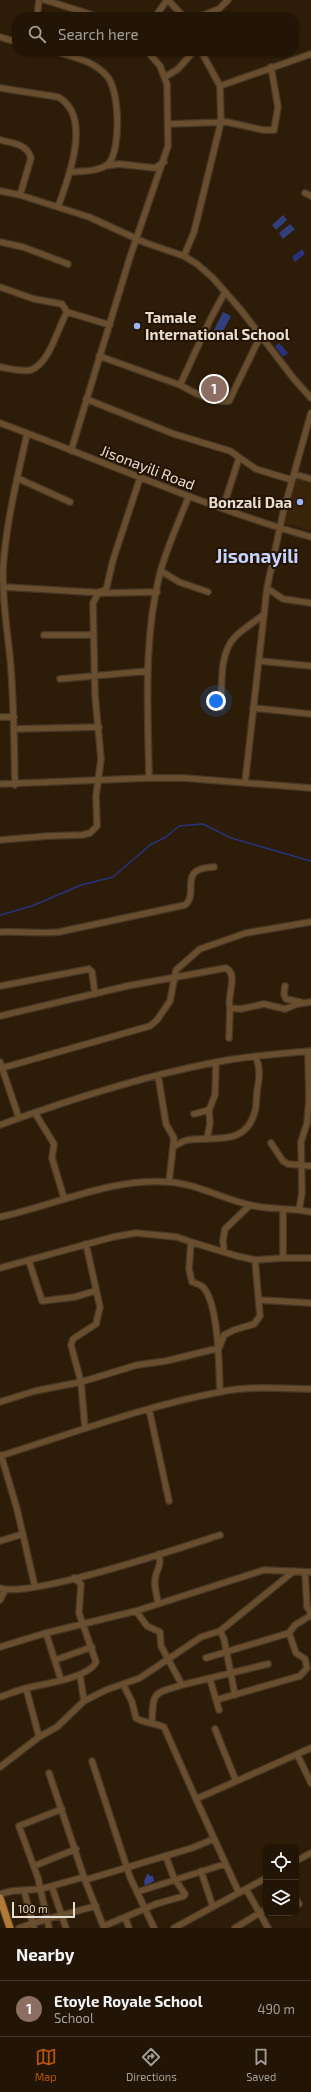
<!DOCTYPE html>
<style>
body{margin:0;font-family:"Exo 2",sans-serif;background:#2a1e10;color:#f1f3f6}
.controls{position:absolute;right:12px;bottom:12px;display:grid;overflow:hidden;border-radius:8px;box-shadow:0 1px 3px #0004}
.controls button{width:36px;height:36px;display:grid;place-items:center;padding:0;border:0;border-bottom:1px solid #3f3428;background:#221506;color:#f1f3f6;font:20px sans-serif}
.scale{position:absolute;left:12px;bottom:10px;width:63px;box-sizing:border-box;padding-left:4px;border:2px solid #e8ddd1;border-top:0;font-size:11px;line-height:14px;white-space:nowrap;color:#e8ddd1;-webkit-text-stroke:3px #231301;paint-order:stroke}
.you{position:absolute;left:216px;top:701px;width:14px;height:14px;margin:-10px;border:3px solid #fff;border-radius:50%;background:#1a73e8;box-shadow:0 0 0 6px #1a73e833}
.badge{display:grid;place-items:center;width:26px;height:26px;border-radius:50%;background:#b45309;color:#fff;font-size:13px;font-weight:700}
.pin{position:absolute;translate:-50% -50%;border:2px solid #fff;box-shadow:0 1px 4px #0006}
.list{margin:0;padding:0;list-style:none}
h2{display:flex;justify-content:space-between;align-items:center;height:52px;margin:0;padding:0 16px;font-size:17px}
h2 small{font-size:13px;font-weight:400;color:#a29f9b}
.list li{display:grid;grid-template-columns:26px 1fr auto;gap:12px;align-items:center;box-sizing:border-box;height:56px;padding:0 16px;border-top:1px solid #3f3428}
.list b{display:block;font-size:15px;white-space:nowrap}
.list p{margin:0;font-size:13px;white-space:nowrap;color:#a29f9b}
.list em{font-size:13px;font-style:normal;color:#a29f9b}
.icon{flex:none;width:22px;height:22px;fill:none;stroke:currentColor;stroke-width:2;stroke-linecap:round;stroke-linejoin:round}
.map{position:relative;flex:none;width:311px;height:1928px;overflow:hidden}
.search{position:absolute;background:#221506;box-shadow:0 1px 3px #0004;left:12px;right:12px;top:12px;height:44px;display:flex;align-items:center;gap:10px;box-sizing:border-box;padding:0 14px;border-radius:16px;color:#a29f9b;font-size:15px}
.sheet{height:108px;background:#221506}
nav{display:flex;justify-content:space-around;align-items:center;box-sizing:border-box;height:56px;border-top:1px solid #3f3428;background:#221506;font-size:11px;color:#a29f9b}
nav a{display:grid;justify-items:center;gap:2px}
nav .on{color:#b45309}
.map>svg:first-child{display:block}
.built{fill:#392409}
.green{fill:#333f7c}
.forest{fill:#34418e}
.water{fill:#28337e}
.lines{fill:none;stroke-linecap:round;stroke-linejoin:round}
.stream{stroke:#28337e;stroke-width:1.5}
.minor-casing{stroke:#473724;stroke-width:8}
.major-casing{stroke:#473724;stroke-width:9}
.minor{stroke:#684e2f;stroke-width:5.5}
.major{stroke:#b07935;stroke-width:7}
.poi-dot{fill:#9fb3fd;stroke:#231301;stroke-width:1.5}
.labels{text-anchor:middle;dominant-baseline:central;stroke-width:4;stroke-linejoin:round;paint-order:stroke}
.poi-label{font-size:15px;font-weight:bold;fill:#e8ddd1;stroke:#231301;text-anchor:start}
.street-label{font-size:15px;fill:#e8ddd1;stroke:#231301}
.district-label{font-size:19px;font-weight:bold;fill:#c6d2fc;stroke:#231301}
</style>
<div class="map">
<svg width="311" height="1928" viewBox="0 0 311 1928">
<rect width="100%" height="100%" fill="#2d1c08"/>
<!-- built -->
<path class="built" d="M 298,478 L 311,482 L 311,531 L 284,523 L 295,480 Z"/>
<!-- green -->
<path class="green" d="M 283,215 L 287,220 L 276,230 L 272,225 Z
M 290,224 L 295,229 L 283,239 L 279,233 Z
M 223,312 L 231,316 L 219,339 L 211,336 Z"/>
<!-- forest -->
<path class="forest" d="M 148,1873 L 150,1876 L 153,1876 L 154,1881 L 145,1886 L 144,1881 Z"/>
<!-- water -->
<path class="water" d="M 302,249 L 305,254 L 295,262 L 292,257 Z
M 279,343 L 288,353 L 283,357 L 275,346 Z"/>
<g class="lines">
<!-- stream -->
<path class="stream" d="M 0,915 L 32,906 L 81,885 L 113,877 L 150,845 L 166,837 L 179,826 L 203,824 L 231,838 L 311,861"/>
<defs>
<path id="minor" d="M 45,0 L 99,17
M 168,0 L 184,17
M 37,17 L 39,0
M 155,17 L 167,0
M 198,17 L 219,9 L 228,0
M 0,37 L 17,42
M 54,51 C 73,57 92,60 106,75 C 120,88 121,149 109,163 C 100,172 83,171 71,172
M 165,77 L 178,69 L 194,51
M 220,86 L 311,54
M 0,88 L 58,97 C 93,116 68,179 58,207
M 169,124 L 227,122 L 263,130 L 274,130 L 278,107 L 271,67
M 0,140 C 13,143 27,144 31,158 L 20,195
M 105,166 L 119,164 L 155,168 L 164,162
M 0,191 L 20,195 L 89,217 L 146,243 L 184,256 L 197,264 L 213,278 L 241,310 L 294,379 L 311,398
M 305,193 L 311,196
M 0,242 L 23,247 L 68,264
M 184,256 L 194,232 L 221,122 L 220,86 L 201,51
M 0,287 L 34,299 L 62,304 L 67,312 L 110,325
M 99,356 L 180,385 L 211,318 L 224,294
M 0,367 C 9,369 23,372 31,370 C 50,363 58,327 67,312
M 180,385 C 195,393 211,403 229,401 L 261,335
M 86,399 L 174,434 L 230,451 L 256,469 L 292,480
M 0,423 C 104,461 204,507 311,537
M 71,451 L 130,257 L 168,146 L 167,84 L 160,66 L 147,51
M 294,474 L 311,479
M 17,478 L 70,502
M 223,508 L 239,458
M 161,571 L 179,582 L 208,592
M 4,587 L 105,593 L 157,592
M 267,588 L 283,599 L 311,603
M 44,635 L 93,635
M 260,661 L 311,666
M 60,679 L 148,671
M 221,707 C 222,686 219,653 235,637 C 241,630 255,622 264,614
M 253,708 L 311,714
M 0,717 L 14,717
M 14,729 L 99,727
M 149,778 L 184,778 L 311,788
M 245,783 L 267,588 L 283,513 L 311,413
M 0,784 L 149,778 C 148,710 143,640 160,573 C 167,547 179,521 189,496
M 15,785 C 14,742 14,699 10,657 C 7,628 2,598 3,569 C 6,523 17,479 27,434
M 0,840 L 48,836 L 82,835 L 90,833 L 97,826 L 96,796 L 101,759 L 95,695 L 93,603 L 99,592 L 106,590 L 113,560 L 140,478
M 0,932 C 20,931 39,934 59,932 L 185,905 C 200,893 176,868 214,867
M 0,986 L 89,969 L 92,972 L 95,994
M 285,986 L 284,994 L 286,999 L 300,1002
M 0,1016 L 127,986 L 226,968 C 239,975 226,997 230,1008 L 241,1009 L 264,1004 L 285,1009 L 297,1004 L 311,1002
M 229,1038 L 230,1008
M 0,1062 L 19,1118
M 2,1068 L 150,1026 L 157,1020 L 170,1001 L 176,970 L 200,949 L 246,933 L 311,922
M 158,1075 L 166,1124 L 174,1138 L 169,1182
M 35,1113 L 54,1144 L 52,1158 L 64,1198
M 194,1114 L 209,1110
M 0,1125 C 71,1099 142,1076 217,1062 C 248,1056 279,1054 311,1051
M 207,1139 L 210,1123 L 209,1110 L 215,1095 L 216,1062
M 271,1143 L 283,1161 L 288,1164 L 311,1166
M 174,1146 C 179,1144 184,1140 188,1140 C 214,1136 246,1147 255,1111 C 257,1105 256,1098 257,1092 C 259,1078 261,1071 256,1057
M 299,1210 L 311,1212
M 0,1217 C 56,1205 110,1178 169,1182 C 197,1184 223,1199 250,1205 C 261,1208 272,1208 283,1209
M 224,1251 L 223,1240 L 225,1229 L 250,1205
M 283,1258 L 311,1258
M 29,1261 L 42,1301 L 75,1297 L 95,1291
M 0,1268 L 113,1237 L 136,1233 L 177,1237 L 191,1242
M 259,1300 L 311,1303
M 220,1392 C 219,1369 219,1304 203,1287 C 201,1285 195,1283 192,1282 L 189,1269 L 191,1242 L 237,1256 L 255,1260 L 283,1258 L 283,1209 L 299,1210 L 302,1193 L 301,1142 L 307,1123 L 309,1100 L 308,1052
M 0,1402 L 35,1391 L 81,1382 L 137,1365 L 166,1361 L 219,1348 L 224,1335 L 234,1330 L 254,1324 L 260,1316 L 255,1260
M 149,1409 L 169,1501
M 85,1428 L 81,1382 L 71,1345 L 73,1339 L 96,1324 L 100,1307 L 86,1244
M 1,1455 L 17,1509 L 35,1587
M 0,1456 C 73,1433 145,1406 220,1392 C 249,1386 281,1388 311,1389
M 0,1541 L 23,1534
M 0,1588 C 29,1599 183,1547 220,1535
M 0,1600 L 5,1590
M 158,1603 C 157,1595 154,1587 155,1580 C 156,1569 162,1567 159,1554
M 136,1611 L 147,1626 L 160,1632 L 161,1646 L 182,1685 L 268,1664
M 220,1631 L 224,1639 L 235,1695
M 46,1633 L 61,1680
M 0,1647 L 46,1633 L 136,1611 L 264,1570 L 311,1572
M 206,1658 L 289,1633
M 55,1660 L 92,1647
M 80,1675 L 84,1701
M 210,1679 L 219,1710
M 123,1684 L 132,1702 L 136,1718 C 144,1723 155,1723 164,1727 L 196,1799
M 26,1688 L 39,1737
M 0,1697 C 9,1694 18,1690 27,1688 C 43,1684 89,1678 96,1662 L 79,1613 L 81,1584 L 74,1578
M 216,1700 L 300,1676 L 307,1668 L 305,1659 L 296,1653 L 289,1633 L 295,1625 L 310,1616 L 310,1611 L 307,1607 L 305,1572
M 152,1722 C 153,1691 153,1694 182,1685
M 215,1729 L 236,1781
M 297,1754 L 311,1783
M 92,1761 L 130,1877 L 154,1928
M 0,1767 L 39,1737 L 57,1727 L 84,1701 L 106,1690 L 140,1678 L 201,1637 L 220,1631 L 294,1571
M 49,1773 L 85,1880 L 104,1928
M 296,1861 L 311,1853
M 34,1866 L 76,1849
M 201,1871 L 212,1904
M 85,1880 L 192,1848 L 214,1839
M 52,1887 L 66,1928
M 246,1889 L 268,1928
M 24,1890 L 34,1928
M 137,1892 L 225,1864
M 239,1893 L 196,1799 L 311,1748
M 0,1894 L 12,1891 L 41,1889 L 84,1877
M 296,1899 L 299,1904
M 125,1917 L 129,1928
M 104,1926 L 156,1904 L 184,1896 L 185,1894 L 174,1878 L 166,1857
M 19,1928 C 44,1919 70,1913 96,1906
M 49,1928 L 38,1878 L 19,1826 L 62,1809
M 174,1928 L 266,1878
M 235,1928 L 266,1909"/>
<path id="major" d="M 0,1898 L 10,1928"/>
</defs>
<!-- minor casing -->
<use href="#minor" class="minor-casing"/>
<!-- major casing -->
<use href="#major" class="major-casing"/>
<!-- minor -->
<use href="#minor" class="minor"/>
<!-- major -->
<use href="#major" class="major"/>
</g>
<!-- markers -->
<g class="poi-dot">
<circle cx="137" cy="326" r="4"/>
<circle cx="300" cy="502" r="4"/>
</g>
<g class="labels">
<!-- poi labels -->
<g class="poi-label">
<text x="145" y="317">Tamale<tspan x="145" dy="17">International School</tspan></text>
<text x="292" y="502" text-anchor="end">Bonzali Daa</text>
</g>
<!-- street labels -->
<g class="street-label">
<text transform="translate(148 467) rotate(21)">Jisonayili Road</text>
</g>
<!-- district labels -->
<g class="district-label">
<text x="257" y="555">Jisonayili</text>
</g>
</g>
</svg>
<div class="controls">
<button><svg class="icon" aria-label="locate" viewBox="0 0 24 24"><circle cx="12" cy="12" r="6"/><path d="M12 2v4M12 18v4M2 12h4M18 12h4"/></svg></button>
<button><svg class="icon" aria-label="layers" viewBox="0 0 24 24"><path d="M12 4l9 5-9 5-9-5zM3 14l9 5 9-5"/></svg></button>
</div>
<div class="scale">100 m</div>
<div class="you"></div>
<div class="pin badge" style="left:214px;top:389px;background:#8d6e63">1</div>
<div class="search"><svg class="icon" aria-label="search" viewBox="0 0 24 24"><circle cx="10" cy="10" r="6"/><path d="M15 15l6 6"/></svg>Search here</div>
</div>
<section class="sheet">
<h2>Nearby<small></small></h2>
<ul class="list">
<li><span class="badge" style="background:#8d6e63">1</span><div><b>Etoyle Royale School</b><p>School</p></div><em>490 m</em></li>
</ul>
</section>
<nav>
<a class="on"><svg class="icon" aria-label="map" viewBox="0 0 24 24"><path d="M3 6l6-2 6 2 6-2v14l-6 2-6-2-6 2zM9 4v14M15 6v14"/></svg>Map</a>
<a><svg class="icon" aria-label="directions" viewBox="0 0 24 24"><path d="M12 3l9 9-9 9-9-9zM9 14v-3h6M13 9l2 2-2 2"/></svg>Directions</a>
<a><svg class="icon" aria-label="saved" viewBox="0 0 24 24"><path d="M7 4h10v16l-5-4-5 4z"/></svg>Saved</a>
</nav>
